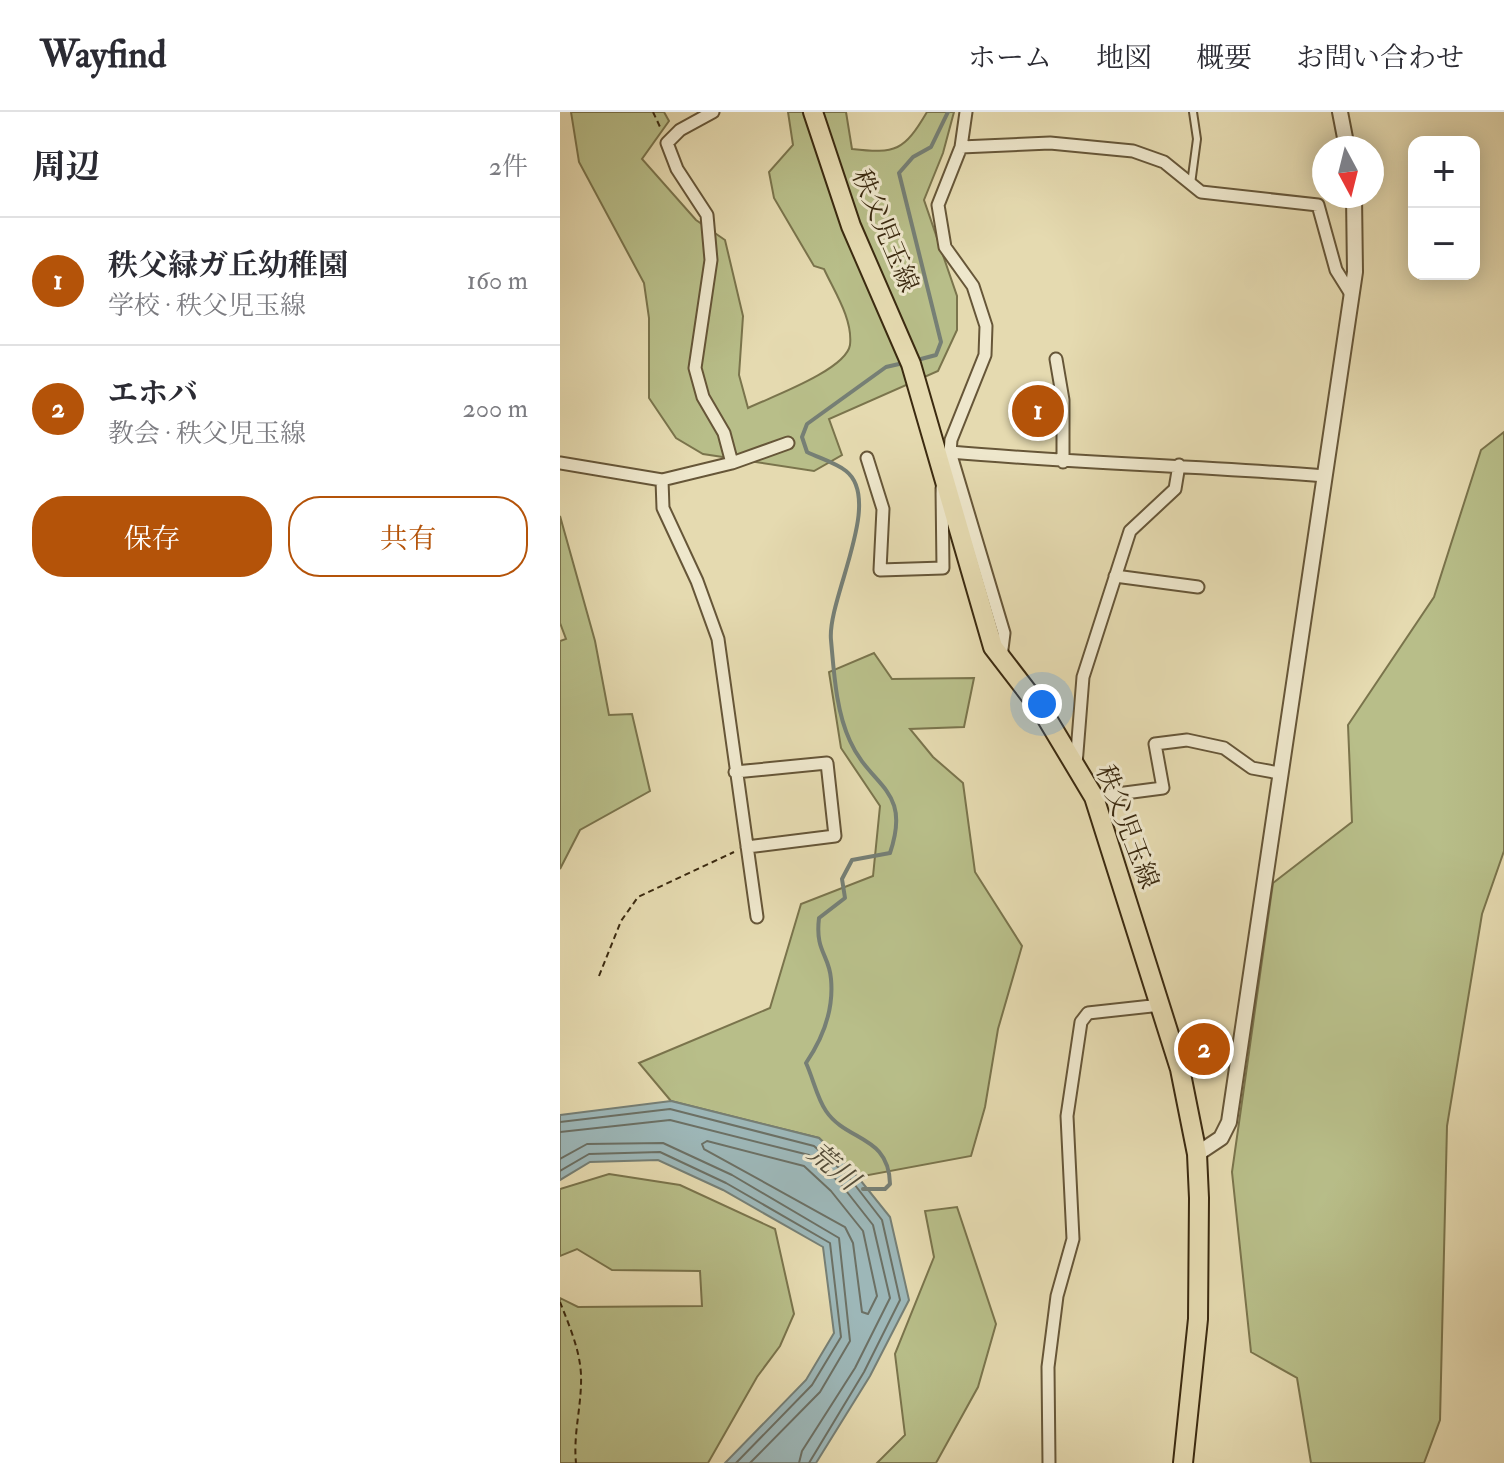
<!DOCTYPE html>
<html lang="ja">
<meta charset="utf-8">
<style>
body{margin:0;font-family:"IM FELL Double Pica","Noto Serif JP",serif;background:#f2f2f3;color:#2b2b33}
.controls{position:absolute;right:24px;top:24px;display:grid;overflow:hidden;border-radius:16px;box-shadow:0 4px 20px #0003}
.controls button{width:72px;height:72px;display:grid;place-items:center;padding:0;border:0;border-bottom:2px solid #e1e1e2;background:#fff;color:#2b2b33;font:40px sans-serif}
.compass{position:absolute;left:752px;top:24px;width:72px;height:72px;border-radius:50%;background:#fff;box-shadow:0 4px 20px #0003;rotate:173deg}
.you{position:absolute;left:482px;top:592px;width:28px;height:28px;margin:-20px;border:6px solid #fff;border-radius:50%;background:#1a73e8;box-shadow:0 0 0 12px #1a73e833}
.badge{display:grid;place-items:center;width:52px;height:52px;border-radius:50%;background:#b45309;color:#fff;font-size:26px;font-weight:700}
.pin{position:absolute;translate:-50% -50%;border:4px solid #fff;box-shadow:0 2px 8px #0006}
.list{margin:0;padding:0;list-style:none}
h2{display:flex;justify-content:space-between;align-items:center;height:104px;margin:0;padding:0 32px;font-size:34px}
h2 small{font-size:26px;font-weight:400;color:#7c7c81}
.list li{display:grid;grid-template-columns:52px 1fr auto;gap:24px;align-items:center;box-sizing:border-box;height:128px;padding:0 32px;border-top:2px solid #e1e1e2}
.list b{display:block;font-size:30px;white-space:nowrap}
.list p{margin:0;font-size:26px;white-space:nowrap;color:#7c7c81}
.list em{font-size:26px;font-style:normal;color:#7c7c81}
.actions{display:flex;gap:16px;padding:24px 32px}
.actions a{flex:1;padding:18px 0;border:2px solid #b45309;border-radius:32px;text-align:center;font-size:28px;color:#b45309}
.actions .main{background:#b45309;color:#fff}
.map{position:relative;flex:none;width:944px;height:1351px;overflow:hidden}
header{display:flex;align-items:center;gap:48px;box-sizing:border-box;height:112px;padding:0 40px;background:#fff;border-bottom:2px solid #e1e1e2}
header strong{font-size:38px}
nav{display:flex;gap:44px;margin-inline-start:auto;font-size:28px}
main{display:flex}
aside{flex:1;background:#fff}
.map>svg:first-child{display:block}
.green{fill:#b8be89;stroke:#7a744c;stroke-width:2}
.water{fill:#9db7b8;stroke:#767f75;stroke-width:2}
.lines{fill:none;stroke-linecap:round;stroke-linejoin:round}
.shore{stroke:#6c7064;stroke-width:2}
.stream{stroke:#767f75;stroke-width:4}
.service-casing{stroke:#665638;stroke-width:10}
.minor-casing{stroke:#665638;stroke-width:15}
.tertiary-casing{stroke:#665638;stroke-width:18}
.primary-casing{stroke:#3b2a10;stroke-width:22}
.path{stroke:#3b2a10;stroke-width:2;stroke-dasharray:6 4;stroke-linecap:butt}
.service{stroke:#eee7cc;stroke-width:6}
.minor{stroke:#eee7cc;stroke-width:11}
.tertiary{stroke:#eee7cc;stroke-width:14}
.primary{stroke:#e5dab0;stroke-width:18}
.labels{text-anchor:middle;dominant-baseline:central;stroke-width:6;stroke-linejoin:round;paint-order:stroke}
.street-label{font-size:26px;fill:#3b2a10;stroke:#eee7cc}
.water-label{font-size:28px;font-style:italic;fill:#544d3a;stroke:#eee7cc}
</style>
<header>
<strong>Wayfind</strong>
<nav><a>ホーム</a><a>地図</a><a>概要</a><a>お問い合わせ</a></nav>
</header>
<main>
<aside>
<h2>周辺<small>2件</small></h2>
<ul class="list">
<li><span class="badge">1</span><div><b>秩父緑ガ丘幼稚園</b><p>学校 · 秩父児玉線</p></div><em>160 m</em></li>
<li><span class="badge">2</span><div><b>エホバ</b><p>教会 · 秩父児玉線</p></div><em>200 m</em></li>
</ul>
<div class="actions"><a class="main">保存</a><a>共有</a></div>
</aside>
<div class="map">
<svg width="944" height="1351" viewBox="0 0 944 1351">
<rect width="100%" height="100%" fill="#e5dab0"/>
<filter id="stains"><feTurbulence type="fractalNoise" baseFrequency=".0025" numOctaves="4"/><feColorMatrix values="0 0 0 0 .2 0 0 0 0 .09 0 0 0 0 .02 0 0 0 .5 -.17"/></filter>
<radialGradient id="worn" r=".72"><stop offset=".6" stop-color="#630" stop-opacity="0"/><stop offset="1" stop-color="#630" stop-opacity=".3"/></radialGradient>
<!-- green -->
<path class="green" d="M 11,0 L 104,0 L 109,9 L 82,47 L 136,108 L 165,128 L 183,204 L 179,263 L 188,296 C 211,285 286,258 290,233 C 293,207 274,179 264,157 L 254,154 L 214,86 L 209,60 L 233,33 L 228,0 L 286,0 L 292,37 C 336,42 344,39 367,0 L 394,0 L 383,41 L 364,88 L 397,184 L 397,218 L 378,259 L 269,307 L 282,343 L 254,359 L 143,342 L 116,326 L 89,286 L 89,206 L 84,171 L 19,50 Z
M 944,320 L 944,739 L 922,802 L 887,1014 L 880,1308 L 864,1351 L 751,1351 L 737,1266 L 691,1240 L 672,1060 L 713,771 L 792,710 L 788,613 L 874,485 L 921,338 Z
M 0,404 L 35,529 L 49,603 L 72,602 L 90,679 L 20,718 L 0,757 L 0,529 L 6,527 L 0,511 Z
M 314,541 L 332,567 L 414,566 L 404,615 L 350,617 L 373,645 L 403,671 L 415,760 L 462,834 L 438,917 L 425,995 L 411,1044 L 298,1065 L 259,1026 L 111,989 L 79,951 L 210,896 L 241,792 L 313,764 L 320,694 L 281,636 L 269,560 Z
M 49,1062 L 120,1073 L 215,1117 L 234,1202 L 220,1234 L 197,1265 L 148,1351 L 0,1351 L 0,1186 L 18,1195 L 142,1194 L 140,1159 L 52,1158 L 17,1137 L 0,1144 L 0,1077 Z
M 397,1095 L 436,1212 L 418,1275 L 376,1351 L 317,1351 L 345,1323 L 335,1242 L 374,1145 L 365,1099 Z"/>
<!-- water -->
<path class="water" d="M 111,989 L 259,1026 L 293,1059 L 330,1105 L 349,1188 L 310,1264 L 256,1351 L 165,1351 L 246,1268 L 274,1221 L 263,1135 L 163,1078 L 98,1048 L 30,1050 L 0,1068 L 0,1003 Z"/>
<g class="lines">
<!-- shore -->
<path class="shore" d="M 0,1010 L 110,997 L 254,1034 L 288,1064 L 322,1108 L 340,1188 L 304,1260 L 249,1351
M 0,1020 L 110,1008 L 249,1043 L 280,1071 L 313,1113 L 330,1186 L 295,1256 L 242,1339 L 239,1351
M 147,1029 L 244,1054 L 271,1079 L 303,1119 L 317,1184 L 308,1202 L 302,1200 L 293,1131 L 285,1115 L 144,1037 L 142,1032 Z
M 0,1047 L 27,1032 L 103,1031 L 172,1063 L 279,1126 L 290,1229 L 260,1280 L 190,1351
M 0,1059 L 29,1042 L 100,1040 L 166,1071 L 270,1131 L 281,1225 L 252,1273 L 176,1351"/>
<!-- stream -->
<path class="stream" d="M 361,247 L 376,243 L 381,230 L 339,61 L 353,45 L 371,35 L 388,0
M 303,1077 L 325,1077 L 330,1072 C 329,1023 287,1030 266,999 C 257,986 253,966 246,951 C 263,926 274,899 271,867 C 269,842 255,840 259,806 L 285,786 L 282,767 L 292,748 L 330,741 C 352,676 311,676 290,629 C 276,599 274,561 271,528 C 267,487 324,389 286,359 C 276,351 259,346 247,340 L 242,325 L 247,312 L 326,255 L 339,252"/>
<defs>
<path id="service" d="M 631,72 L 637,27 L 633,0"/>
<path id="minor" d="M 153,0 L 120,18 L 107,31 L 117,57 L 147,103 L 151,148 L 135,256 L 143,285 L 164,321 L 172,351
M 406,0 L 401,35 L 378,93 L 385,135 L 413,174 L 426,214 L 425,243 L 391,328 L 390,340 L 444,521 L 441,545
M 401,35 L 490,31 L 573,39 L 604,50 L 641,80 L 758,93 L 776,158 L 791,182
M 496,247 L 503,288 L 503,350
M 390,340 C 515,351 640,354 765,364
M 307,346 L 323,397 L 320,458 L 383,456 L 382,376
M 0,351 L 102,368
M 555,464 L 638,475
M 516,653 L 523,565 L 570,419 L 615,377 L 619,353
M 175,660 L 267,651 L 275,724 L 187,735
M 534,685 L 603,676 L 595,632 L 627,628 L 664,636 L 692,656 L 719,661
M 197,805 L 158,527 L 137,469 L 103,396 L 102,368 L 172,351 L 228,331
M 489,1351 L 488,1255 L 497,1184 L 513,1127 L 507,1004 L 521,910 L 528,901 L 601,893"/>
<path id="tertiary" d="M 780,0 L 787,36
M 637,1042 L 661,1026 L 669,1010 L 795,160 L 794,84"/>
<path id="primary" d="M 253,0 L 291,114 L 351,252 L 433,535 L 483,600 L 534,685 L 620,957 L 637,1042 L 639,1086 L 638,1207 L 623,1351"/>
</defs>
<!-- service casing -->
<use href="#service" class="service-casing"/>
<!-- minor casing -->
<use href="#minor" class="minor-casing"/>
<!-- tertiary casing -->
<use href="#tertiary" class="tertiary-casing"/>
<!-- primary casing -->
<use href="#primary" class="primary-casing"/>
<!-- path -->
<path class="path" d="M 93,0 L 101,17
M 39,864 L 61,809 L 78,785 L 174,740
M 0,1190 C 9,1213 20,1238 21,1263 C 22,1293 13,1321 16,1351"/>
<!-- service -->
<use href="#service" class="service"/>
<!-- minor -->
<use href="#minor" class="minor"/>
<!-- tertiary -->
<use href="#tertiary" class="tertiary"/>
<!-- primary -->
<use href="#primary" class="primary"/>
</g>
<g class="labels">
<!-- street labels -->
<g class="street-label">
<text transform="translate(325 119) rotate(67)">秩父児玉線</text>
<text transform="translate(567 715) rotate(69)">秩父児玉線</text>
</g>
<!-- water labels -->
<g class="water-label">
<text transform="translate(273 1055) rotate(40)">荒川</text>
</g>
</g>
<rect width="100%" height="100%" filter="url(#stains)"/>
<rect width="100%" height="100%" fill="url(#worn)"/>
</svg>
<div class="controls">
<button>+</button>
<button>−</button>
</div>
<svg class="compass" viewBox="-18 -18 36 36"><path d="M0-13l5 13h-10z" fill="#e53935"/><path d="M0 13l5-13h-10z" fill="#7c7c81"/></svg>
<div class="you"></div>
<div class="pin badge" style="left:478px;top:299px">1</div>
<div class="pin badge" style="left:644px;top:937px">2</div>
</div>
</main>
